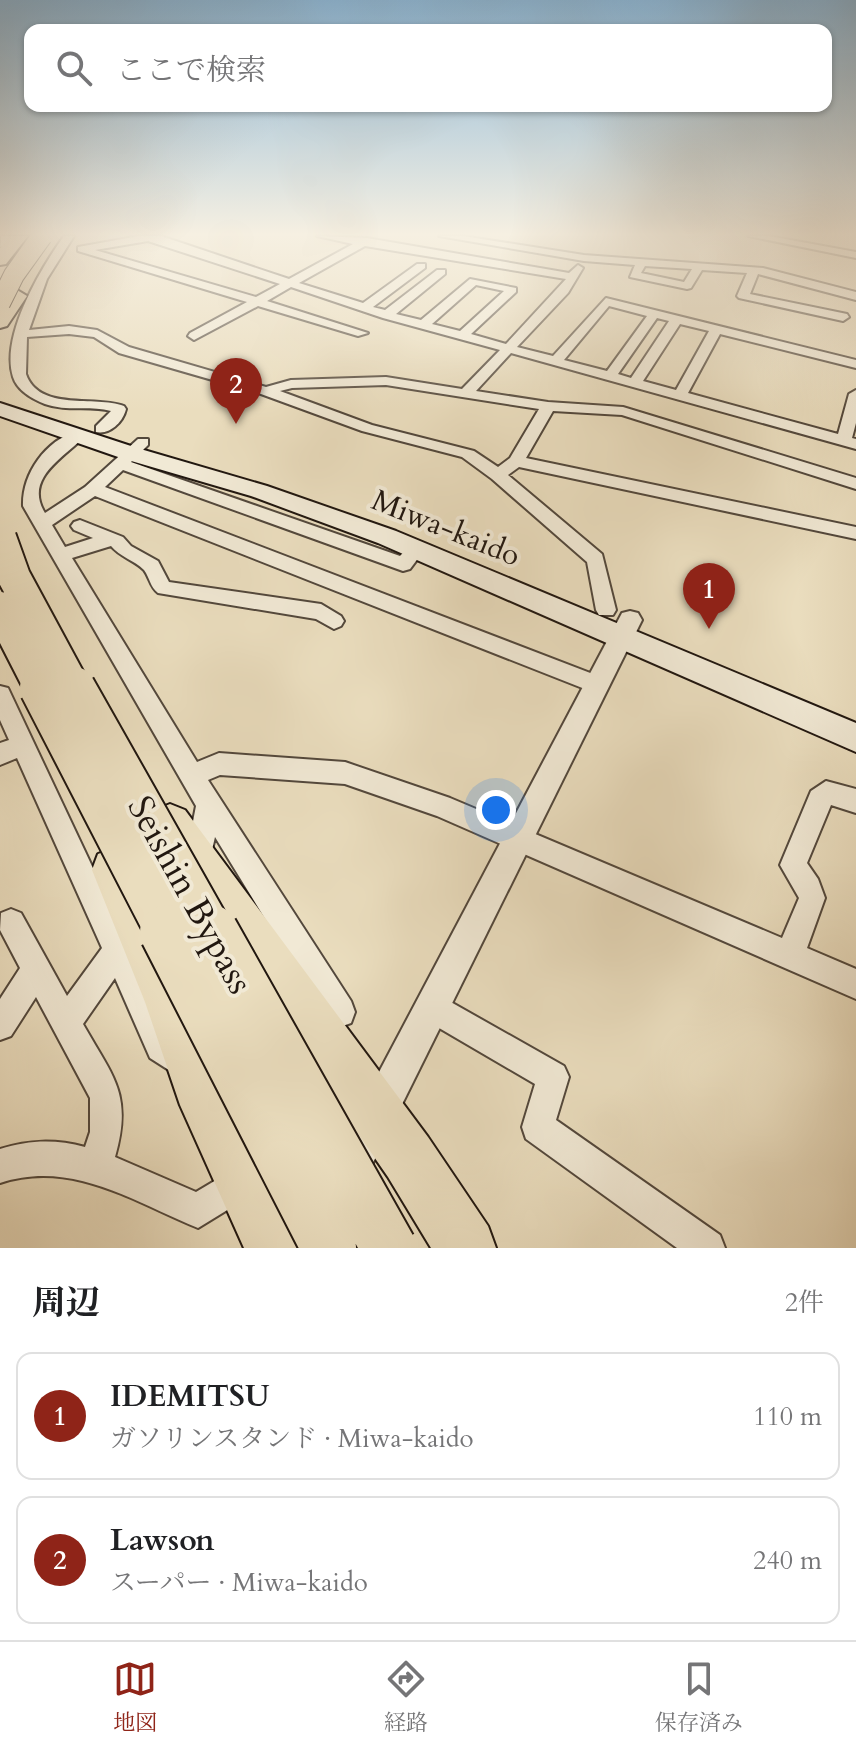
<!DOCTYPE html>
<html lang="ja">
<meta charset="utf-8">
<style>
body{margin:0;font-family:Cardo,"Noto Serif JP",serif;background:#f6f6f6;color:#202124}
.you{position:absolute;left:496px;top:810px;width:28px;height:28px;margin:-20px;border:6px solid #fff;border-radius:50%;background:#1a73e8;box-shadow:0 0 0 12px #1a73e833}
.badge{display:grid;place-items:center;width:52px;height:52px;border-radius:50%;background:#8f2418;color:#fff;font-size:26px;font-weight:700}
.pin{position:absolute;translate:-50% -66px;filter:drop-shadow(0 2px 4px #0008)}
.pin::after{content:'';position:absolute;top:42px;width:28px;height:24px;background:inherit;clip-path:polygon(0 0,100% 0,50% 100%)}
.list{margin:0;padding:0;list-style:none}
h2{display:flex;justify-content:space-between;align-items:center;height:104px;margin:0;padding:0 32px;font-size:34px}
h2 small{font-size:26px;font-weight:400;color:#757577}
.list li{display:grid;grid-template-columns:52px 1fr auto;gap:24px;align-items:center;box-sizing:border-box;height:128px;margin:0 16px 16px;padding:0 16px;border:2px solid #e0e0e0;border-radius:16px}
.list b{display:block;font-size:30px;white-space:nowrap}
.list p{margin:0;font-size:26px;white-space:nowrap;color:#757577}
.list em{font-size:26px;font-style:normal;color:#757577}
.icon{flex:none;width:44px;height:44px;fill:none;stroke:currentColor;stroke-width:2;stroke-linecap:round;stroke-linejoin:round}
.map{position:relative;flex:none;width:856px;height:1248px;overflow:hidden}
.search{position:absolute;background:#fff;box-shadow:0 2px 6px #0004;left:24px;right:24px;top:24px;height:88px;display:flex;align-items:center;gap:20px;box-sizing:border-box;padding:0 28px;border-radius:16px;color:#757577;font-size:30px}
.sheet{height:392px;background:#fff}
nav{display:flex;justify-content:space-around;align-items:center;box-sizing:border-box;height:112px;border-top:2px solid #e0e0e0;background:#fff;font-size:22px;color:#757577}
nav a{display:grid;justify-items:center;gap:4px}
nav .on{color:#8f2418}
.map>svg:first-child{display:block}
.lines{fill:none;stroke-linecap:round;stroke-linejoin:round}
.minor-casing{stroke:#53483c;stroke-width:4}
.tertiary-casing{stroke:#53483c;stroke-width:4}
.secondary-casing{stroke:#211710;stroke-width:4}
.trunk-casing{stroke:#211710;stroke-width:4}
.minor{fill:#f1e9d5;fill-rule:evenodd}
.tertiary{fill:#f1e9d5;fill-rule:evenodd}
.secondary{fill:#f1e9d5;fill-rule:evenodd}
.trunk{fill:#eaddbe;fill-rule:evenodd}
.trunk-bridge-far3-casing{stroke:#211710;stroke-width:22;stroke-linecap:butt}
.trunk-bridge-far2-casing{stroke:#211710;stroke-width:36;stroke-linecap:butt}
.trunk-bridge-far1-casing{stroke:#211710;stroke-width:46;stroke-linecap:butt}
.trunk-bridge-casing{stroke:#211710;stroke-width:58;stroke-linecap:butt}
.trunk-bridge-far3{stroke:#eaddbe;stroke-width:20}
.trunk-bridge-far2{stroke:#eaddbe;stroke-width:32}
.trunk-bridge-far1{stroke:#eaddbe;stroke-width:42}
.trunk-bridge{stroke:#eaddbe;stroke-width:54}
.labels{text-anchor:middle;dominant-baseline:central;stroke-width:8;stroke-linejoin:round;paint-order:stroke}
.street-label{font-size:30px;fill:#211710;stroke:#f1e9d5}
.near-street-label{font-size:36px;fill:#211710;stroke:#f1e9d5}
</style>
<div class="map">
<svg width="856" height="1248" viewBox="0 0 856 1248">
<rect width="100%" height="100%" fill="#eaddbe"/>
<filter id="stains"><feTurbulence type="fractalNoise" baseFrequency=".0025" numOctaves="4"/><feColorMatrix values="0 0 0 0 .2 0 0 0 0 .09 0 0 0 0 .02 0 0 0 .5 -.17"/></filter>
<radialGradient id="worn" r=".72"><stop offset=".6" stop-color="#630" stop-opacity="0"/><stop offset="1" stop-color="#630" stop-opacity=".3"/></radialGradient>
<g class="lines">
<defs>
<path id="minor" d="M 11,236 L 4,246 L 0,247 L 1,236 Z
M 64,236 L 74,236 L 47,279 L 29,330 L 69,326 L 97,330 L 129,347 L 266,387 L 291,380 L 386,377 L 462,389 L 500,350 L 383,318 L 291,287 L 267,301 L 368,333 L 358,336 L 258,306 L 194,340 L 188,336 L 190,333 L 247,302 L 78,251 L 78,247 L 139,236 L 161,236 L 289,279 L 353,244 L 317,236 L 367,238 L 569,273 L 578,265 L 583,268 L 568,293 L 517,347 L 553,356 L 606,298 L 856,360 L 856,368 L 720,334 L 688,393 L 838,434 L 849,394 L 856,390 L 856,423 L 852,438 L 856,439 L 856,449 L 511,353 L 476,391 L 548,402 L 623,407 L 856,478 L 856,489 L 622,415 L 553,411 L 526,458 L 856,527 L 856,539 L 519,467 L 508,475 L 602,554 L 616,610 L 613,615 L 599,615 L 596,610 L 587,562 L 492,479 L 462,457 L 362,431 L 261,394 L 119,353 L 94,337 L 69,334 L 27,337 L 26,374 C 39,412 95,395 124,406 L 126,409 C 123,422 110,435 96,432 L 96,426 L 111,411 C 89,405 67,412 45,404 C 32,399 17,390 13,377 C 0,336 41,268 64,236 ZM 148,241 L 280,284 L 256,297 L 95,250 ZM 365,246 L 566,279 L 506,344 L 471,334 L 516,292 L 516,288 L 470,279 L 421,320 L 396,314 L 445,274 L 445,270 L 437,270 L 385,310 L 373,307 L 425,268 L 425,264 L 417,264 L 363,303 L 299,283 ZM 476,285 L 504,291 L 460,331 L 432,324 ZM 609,306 L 647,316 L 607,371 L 564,360 ZM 657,318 L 669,321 L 631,378 L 618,374 ZM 680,324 L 709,331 L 676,390 L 643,381 ZM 386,385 L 539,409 L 510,458 L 498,467 L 474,451 L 372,425 L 280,391 L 292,388 Z
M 439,236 L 463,236 L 584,255 L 763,268 L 856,292 L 856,300 L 758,274 L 750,294 L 847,314 L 849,317 L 843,321 L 739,298 L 737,296 L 747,273 L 702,270 L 691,288 L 687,289 L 630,277 L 635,265 L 584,261 ZM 645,266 L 692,269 L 684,282 L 641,273 Z
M 748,236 L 769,236 L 856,252 L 856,258 Z
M 77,431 L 85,436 C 65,457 23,478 45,513 L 85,487 L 138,439 L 148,439 L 148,445 L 131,462 L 400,556 L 410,545 L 416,543 L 425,549 L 410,569 L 403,571 L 123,470 L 105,487 L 606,679 L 609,685 L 606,691 L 598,694 L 590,691 L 95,496 L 52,525 L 65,547 L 93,538 L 74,530 L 71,526 L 74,522 L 80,520 L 123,537 L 131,546 L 158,561 L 169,582 L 321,604 L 341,616 L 344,621 L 341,626 L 334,629 L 316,619 L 158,593 C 150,587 150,578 144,570 C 134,560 120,557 111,546 L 72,558 L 197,762 L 219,753 L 345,762 L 450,798 L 782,938 L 799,898 L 780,865 L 811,791 L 826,781 L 856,789 L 856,813 L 831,805 L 807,863 L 818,879 L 825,898 L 807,948 L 856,969 L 856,999 L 437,816 L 345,784 L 220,775 L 208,780 L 351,1001 L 355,1012 L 351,1023 L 340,1027 L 329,1023 L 215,837 L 207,871 L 198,875 L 189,871 L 185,862 L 196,806 L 23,506 C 22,474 45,441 77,431 Z
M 0,686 L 8,688 L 172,1036 L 186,1047 L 191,1058 L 186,1069 L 175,1074 L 150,1058 L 115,978 L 83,1024 C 113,1077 133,1094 115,1157 L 196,1192 L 243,1164 L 255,1169 L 260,1181 L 255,1193 L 198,1228 C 134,1202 72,1159 0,1183 L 0,1149 C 29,1140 55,1139 85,1147 L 90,1132 L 90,1098 L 36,997 L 11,1036 L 0,1040 L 0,999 L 20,968 L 0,930 L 1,913 L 11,909 L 21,913 L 67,996 L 102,948 L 17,758 L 0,765 L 0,743 L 9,740 L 0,720 Z
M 433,992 L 564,1066 L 569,1077 L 556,1120 L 720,1235 L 725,1248 L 677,1248 L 526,1139 L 522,1127 L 535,1084 L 422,1018 L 418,1007 L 422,996 Z"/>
<path id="tertiary" d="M 630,611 L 638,613 L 642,620 L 361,1187 L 347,1193 L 333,1187 L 327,1173 L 333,1159 L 622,613 Z"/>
<path id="secondary" d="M 0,403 L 137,448 L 267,486 L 396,531 L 856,723 L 856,752 L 378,543 L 251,496 L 121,458 L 0,416 Z"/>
<path id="trunk" d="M 10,236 L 28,236 L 6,264 L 0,265 L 0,248 Z
M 17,290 L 27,296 L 7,326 L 0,328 L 0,306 L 10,292 Z
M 170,804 L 185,810 L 428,1137 L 488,1226 L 496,1248 L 431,1248 L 388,1177 L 155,840 L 149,825 L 155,810 Z
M 114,848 L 130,854 L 188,984 L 229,1091 L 305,1248 L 244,1248 L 180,1105 L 145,1002 L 92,870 L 98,854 Z"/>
</defs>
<!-- minor casing -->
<use href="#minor" class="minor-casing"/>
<!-- tertiary casing -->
<use href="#tertiary" class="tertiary-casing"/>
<!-- secondary casing -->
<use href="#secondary" class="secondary-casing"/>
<!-- trunk casing -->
<use href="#trunk" class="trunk-casing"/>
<!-- minor -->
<use href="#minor" class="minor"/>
<!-- tertiary -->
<use href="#tertiary" class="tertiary"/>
<!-- secondary -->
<use href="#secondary" class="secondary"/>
<!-- trunk -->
<use href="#trunk" class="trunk"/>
<defs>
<path id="trunk-bridge-far3" d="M 0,303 L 14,275 L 42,236"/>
<path id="trunk-bridge-far2" d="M 0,538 L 14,577 L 75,690
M 0,608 L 42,690"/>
<path id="trunk-bridge-far1" d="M 41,688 L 168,934
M 74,688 L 213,934"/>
<path id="trunk-bridge" d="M 167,932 L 329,1248
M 211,932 L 389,1248"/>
</defs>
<!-- trunk-bridge-far3 casing -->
<use href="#trunk-bridge-far3" class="trunk-bridge-far3-casing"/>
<!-- trunk-bridge-far2 casing -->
<use href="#trunk-bridge-far2" class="trunk-bridge-far2-casing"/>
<!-- trunk-bridge-far1 casing -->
<use href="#trunk-bridge-far1" class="trunk-bridge-far1-casing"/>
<!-- trunk-bridge casing -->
<use href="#trunk-bridge" class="trunk-bridge-casing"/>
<!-- trunk-bridge-far3 -->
<use href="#trunk-bridge-far3" class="trunk-bridge-far3"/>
<!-- trunk-bridge-far2 -->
<use href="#trunk-bridge-far2" class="trunk-bridge-far2"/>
<!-- trunk-bridge-far1 -->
<use href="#trunk-bridge-far1" class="trunk-bridge-far1"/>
<!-- trunk-bridge -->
<use href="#trunk-bridge" class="trunk-bridge"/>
</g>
<!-- sky -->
<linearGradient id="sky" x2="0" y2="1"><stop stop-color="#8ab6d7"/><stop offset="0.57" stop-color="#f6f0e2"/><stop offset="1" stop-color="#f6f0e2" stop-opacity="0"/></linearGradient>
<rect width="856" height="411" fill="url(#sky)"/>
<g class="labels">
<!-- street labels -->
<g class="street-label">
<text transform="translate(446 528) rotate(22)">Miwa-kaido</text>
</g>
<!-- near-street labels -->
<g class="near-street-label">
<text transform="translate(190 895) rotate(61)">Seishin Bypass</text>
</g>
</g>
<rect width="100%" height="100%" filter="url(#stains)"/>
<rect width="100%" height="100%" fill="url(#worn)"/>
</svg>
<div class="you"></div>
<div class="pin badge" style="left:709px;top:629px">1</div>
<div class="pin badge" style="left:236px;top:424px">2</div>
<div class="search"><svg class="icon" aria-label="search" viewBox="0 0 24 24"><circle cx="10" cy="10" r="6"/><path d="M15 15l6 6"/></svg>ここで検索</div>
</div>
<section class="sheet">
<h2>周辺<small>2件</small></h2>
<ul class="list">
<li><span class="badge">1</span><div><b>IDEMITSU</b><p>ガソリンスタンド · Miwa-kaido</p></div><em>110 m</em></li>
<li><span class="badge">2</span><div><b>Lawson</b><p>スーパー · Miwa-kaido</p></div><em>240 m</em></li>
</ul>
</section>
<nav>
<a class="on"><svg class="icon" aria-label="map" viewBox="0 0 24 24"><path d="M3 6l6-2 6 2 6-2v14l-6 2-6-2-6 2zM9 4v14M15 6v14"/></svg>地図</a>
<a><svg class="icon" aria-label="directions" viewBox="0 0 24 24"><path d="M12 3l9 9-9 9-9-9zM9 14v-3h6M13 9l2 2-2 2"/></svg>経路</a>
<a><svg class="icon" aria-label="saved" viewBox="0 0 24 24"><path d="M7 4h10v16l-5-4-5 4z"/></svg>保存済み</a>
</nav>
